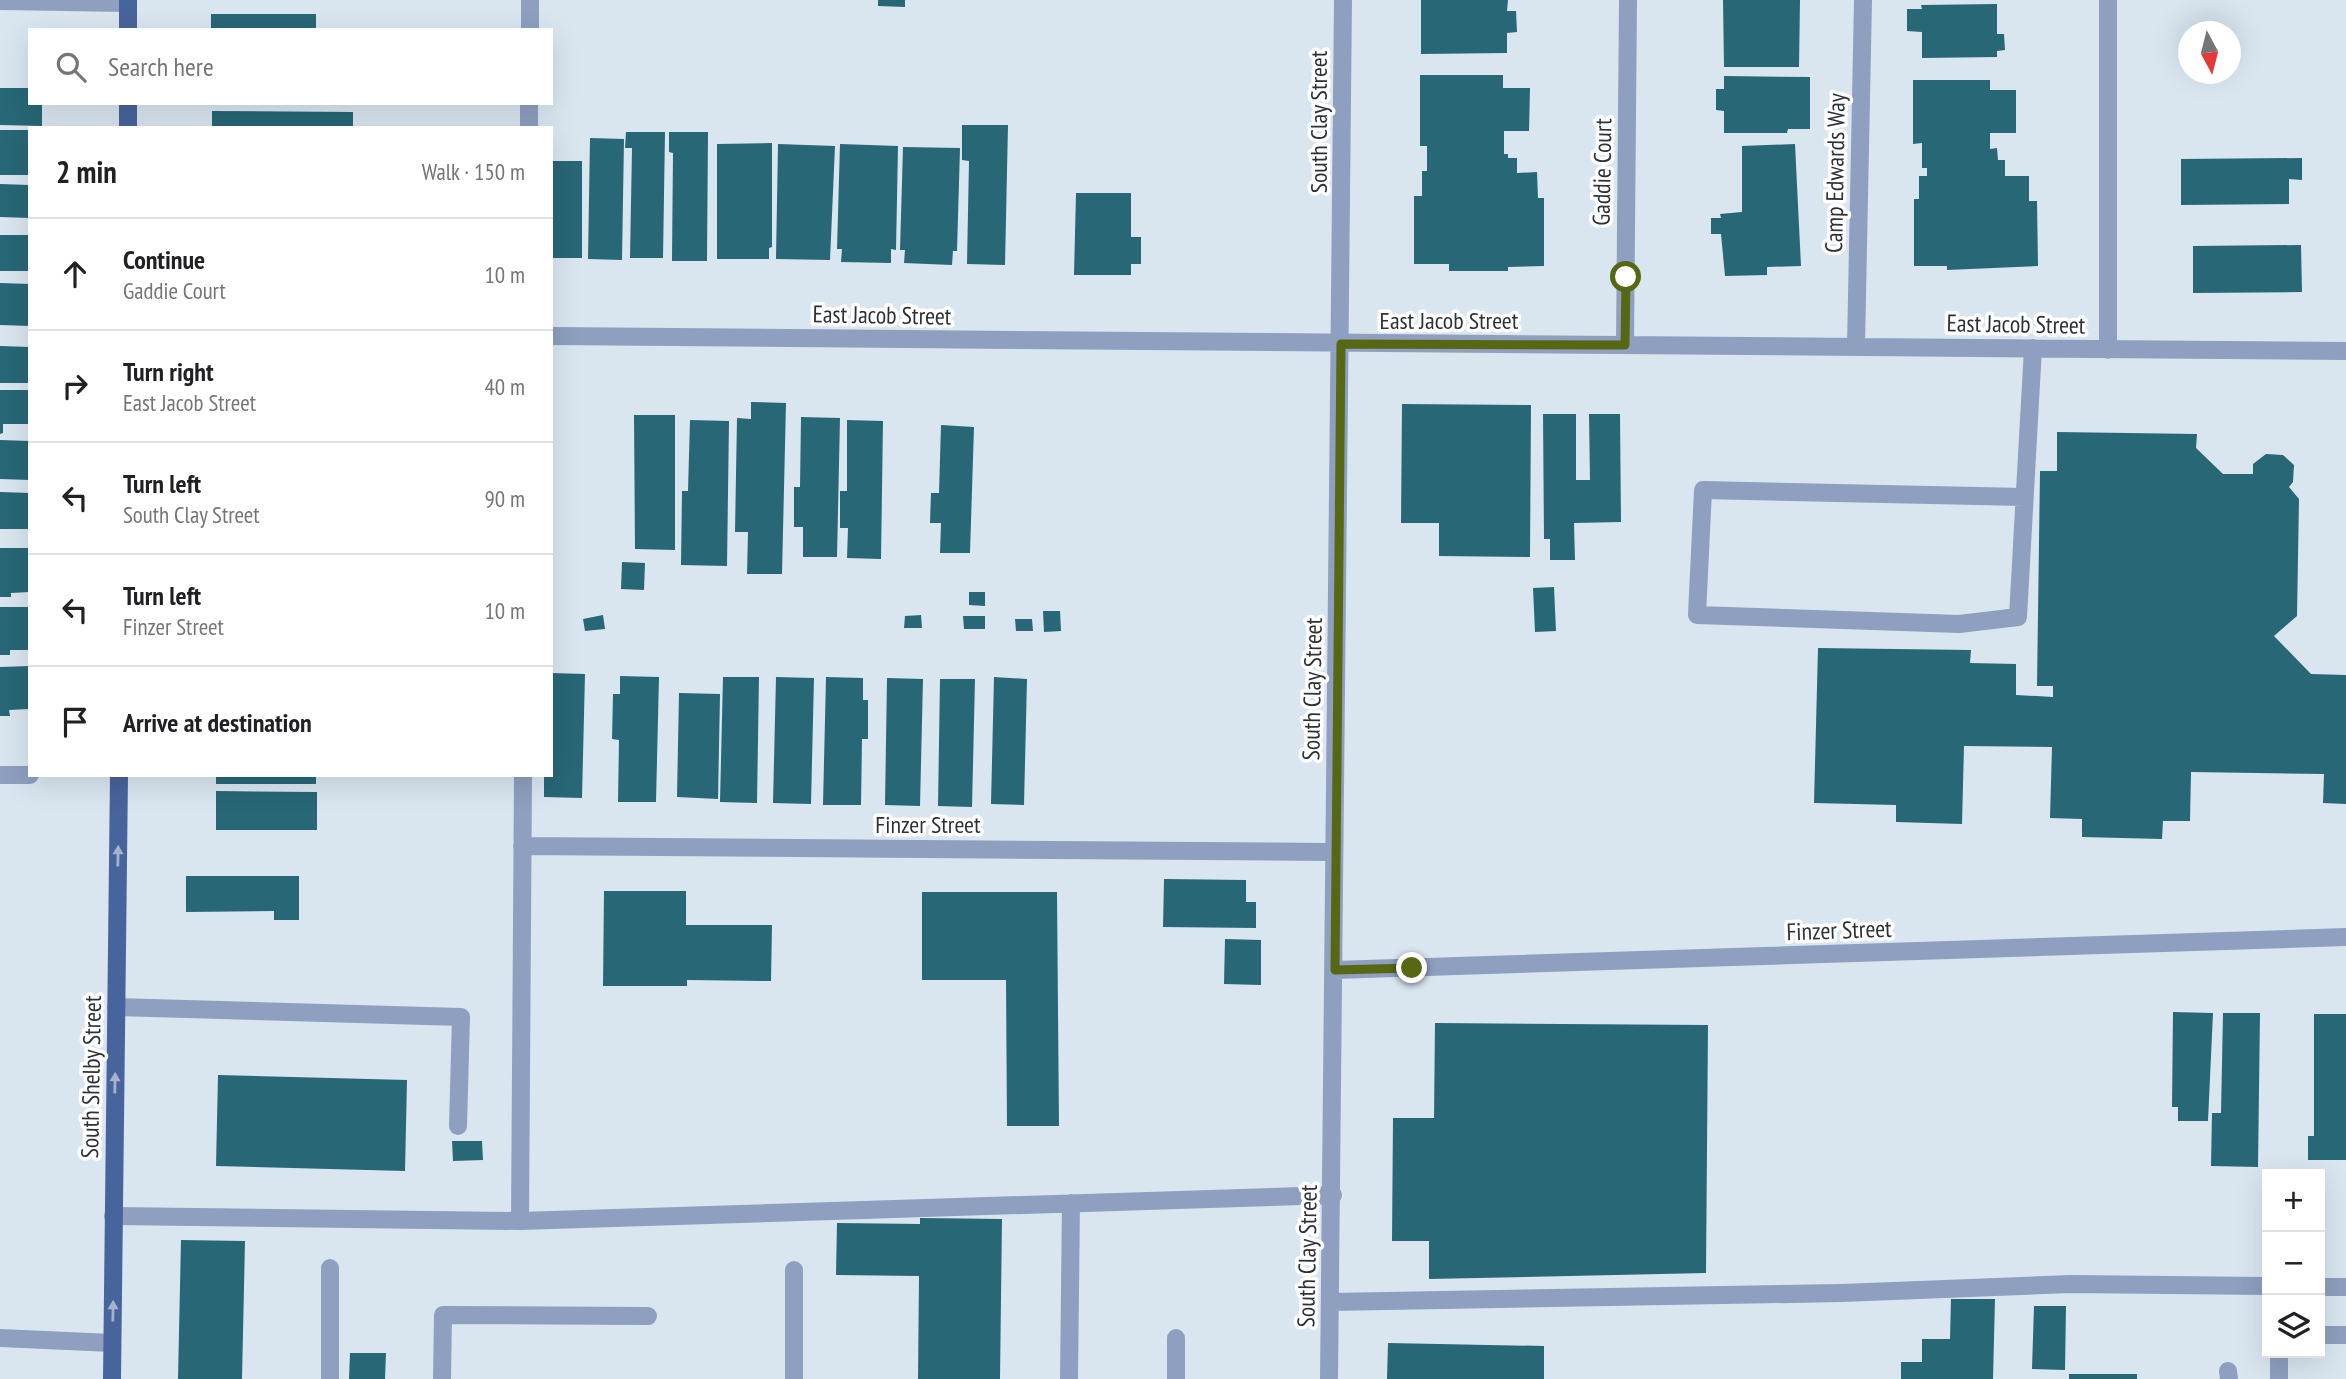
<!DOCTYPE html>
<meta charset="utf-8">
<style>
body{margin:0;font-family:"PT Sans Narrow",sans-serif;background:#f6f6f6;color:#202124}
.controls{position:absolute;right:21px;bottom:21px;display:grid;overflow:hidden;border-radius:0px;box-shadow:0 7px 28px #0002}
.controls button{width:63px;height:63px;display:grid;place-items:center;padding:0;border:0;border-bottom:2px solid #e0e0e0;background:#fff;color:#202124;font:35px sans-serif}
.compass{position:absolute;left:2178px;top:21px;width:63px;height:63px;border-radius:50%;background:#fff;box-shadow:0 7px 28px #0002;rotate:173deg}
.stop{position:absolute;width:21px;height:21px;margin:-16px;border:5px solid #566814;border-radius:50%;background:#fff}
.stop.end{background:#566814;border-color:#fff;box-shadow:0 2px 7px #0008}
.list{margin:0;padding:0;list-style:none}
h2{display:flex;justify-content:space-between;align-items:center;height:91px;margin:0;padding:0 28px;font-size:30px}
h2 small{font-size:23px;font-weight:400;color:#757577}
.list li{display:grid;grid-template-columns:46px 1fr auto;gap:21px;align-items:center;box-sizing:border-box;height:112px;padding:0 28px;border-top:2px solid #e0e0e0}
.list b{display:block;font-size:26px;white-space:nowrap}
.list p{margin:0;font-size:23px;white-space:nowrap;color:#757577}
.list em{font-size:23px;font-style:normal;color:#757577}
.icon{flex:none;width:38px;height:38px;fill:none;stroke:currentColor;stroke-width:2;stroke-linecap:round;stroke-linejoin:round}
.map{position:relative;flex:none;width:2346px;height:1379px;overflow:hidden}
.search{position:absolute;background:#fff;box-shadow:0 7px 28px #0002;left:28px;top:28px;width:525px;height:77px;display:flex;align-items:center;gap:18px;box-sizing:border-box;padding:0 24px;border-radius:0px;color:#757577;font-size:26px}
.panel{position:absolute;background:#fff;box-shadow:0 7px 28px #0002;left:28px;top:126px;width:525px;height:651px;border-radius:0px}
.map>svg:first-child{display:block}
.building{fill:#286776}
.lines{fill:none;stroke-linecap:round;stroke-linejoin:round}
.minor{stroke:#8e9fbf;stroke-width:18}
.major{stroke:#48649c;stroke-width:18}
.oneway{fill:#a4b2ce}
.route{stroke:#566814;stroke-width:9}
.labels{text-anchor:middle;dominant-baseline:central;stroke-width:7;stroke-linejoin:round;paint-order:stroke}
.street-label{font-size:24px;fill:#2c3135;stroke:#fff}
</style>
<div class="map">
<svg width="2346" height="1379" viewBox="0 0 2346 1379">
<rect width="100%" height="100%" fill="#d9e6f0"/>
<!-- building -->
<path class="building" d="M 878,0 L 905,0 L 905,7 L 878,6 Z
M 1421,0 L 1508,0 L 1507,11 L 1516,11 L 1517,32 L 1507,33 L 1507,53 L 1421,54 Z
M 1723,0 L 1800,0 L 1799,67 L 1724,67 Z
M 1997,4 L 1997,34 L 2004,34 L 2005,50 L 1997,51 L 1997,57 L 1922,58 L 1922,32 L 1907,31 L 1907,9 L 1922,9 L 1921,5 Z
M 211,14 L 316,14 L 316,30 L 211,30 Z
M 1420,75 L 1503,75 L 1503,88 L 1530,88 L 1529,131 L 1504,131 L 1504,154 L 1508,154 L 1508,158 L 1517,158 L 1517,173 L 1537,172 L 1538,198 L 1544,198 L 1544,266 L 1508,267 L 1508,271 L 1449,271 L 1449,264 L 1414,264 L 1414,196 L 1422,196 L 1422,171 L 1427,171 L 1427,146 L 1420,146 Z
M 1724,76 L 1810,77 L 1810,129 L 1788,129 L 1787,133 L 1724,133 L 1724,111 L 1716,110 L 1716,89 L 1724,89 Z
M 1913,80 L 1990,80 L 1990,90 L 2016,90 L 2016,133 L 1990,133 L 1990,149 L 1997,148 L 1998,160 L 2005,160 L 2005,176 L 2029,176 L 2029,201 L 2037,201 L 2038,266 L 1947,270 L 1947,266 L 1914,266 L 1914,199 L 1919,199 L 1919,176 L 1927,176 L 1927,168 L 1922,168 L 1922,143 L 1913,144 Z
M 0,88 L 30,88 L 30,103 L 42,103 L 42,126 L 0,125 Z
M 212,111 L 353,112 L 353,128 L 212,128 Z
M 962,125 L 1008,125 L 1005,265 L 967,264 L 969,161 L 962,160 Z
M 0,130 L 30,130 L 30,175 L 0,175 Z
M 626,132 L 665,132 L 663,258 L 630,258 L 632,148 L 625,148 Z
M 669,132 L 708,132 L 707,261 L 672,261 L 673,153 L 669,152 Z
M 590,138 L 624,139 L 622,260 L 588,259 Z
M 772,143 L 772,247 L 769,248 L 769,259 L 717,259 L 717,144 Z
M 778,144 L 835,146 L 830,260 L 776,259 Z
M 840,144 L 898,146 L 896,250 L 891,249 L 891,263 L 841,262 L 842,249 L 837,249 Z
M 1795,144 L 1801,266 L 1767,267 L 1767,275 L 1725,276 L 1721,234 L 1711,234 L 1711,218 L 1721,218 L 1720,214 L 1742,212 L 1742,146 Z
M 903,147 L 960,148 L 957,251 L 953,251 L 952,265 L 904,263 L 905,250 L 900,250 Z
M 2302,158 L 2302,180 L 2289,179 L 2289,204 L 2181,205 L 2181,159 Z
M 551,161 L 582,161 L 582,258 L 551,258 Z
M 0,184 L 30,185 L 30,218 L 0,217 Z
M 1076,193 L 1131,193 L 1131,237 L 1141,237 L 1141,264 L 1131,264 L 1131,275 L 1074,275 Z
M 0,235 L 30,235 L 30,271 L 0,271 Z
M 2301,245 L 2302,292 L 2193,293 L 2193,246 Z
M 0,283 L 30,284 L 30,326 L 0,325 Z
M 0,346 L 30,347 L 30,383 L 0,383 Z
M 0,390 L 30,390 L 30,424 L 3,424 L 3,433 L 0,434 Z
M 751,402 L 786,403 L 782,574 L 747,574 L 748,532 L 735,532 L 737,418 L 751,419 Z
M 1402,404 L 1531,405 L 1530,557 L 1439,556 L 1439,523 L 1401,523 Z
M 1543,414 L 1576,414 L 1576,480 L 1590,480 L 1589,414 L 1620,414 L 1621,522 L 1574,523 L 1575,560 L 1550,560 L 1550,539 L 1544,539 Z
M 634,415 L 675,415 L 675,550 L 635,549 Z
M 801,417 L 840,418 L 837,557 L 803,557 L 803,527 L 794,527 L 794,487 L 800,487 Z
M 690,420 L 729,421 L 727,566 L 681,565 L 682,491 L 688,491 Z
M 847,420 L 883,421 L 881,559 L 847,558 L 848,528 L 840,528 L 840,491 L 847,491 Z
M 941,425 L 974,427 L 970,553 L 940,553 L 941,523 L 930,523 L 931,493 L 939,493 Z
M 2057,432 L 2197,434 L 2196,448 L 2223,474 L 2253,474 L 2253,464 L 2266,454 L 2283,455 L 2294,465 L 2293,482 L 2289,487 L 2299,499 L 2297,616 L 2274,636 L 2311,674 L 2346,675 L 2346,804 L 2323,803 L 2324,774 L 2191,772 L 2190,821 L 2163,821 L 2162,839 L 2082,837 L 2082,819 L 2050,818 L 2052,747 L 1964,746 L 1962,824 L 1896,822 L 1896,805 L 1814,803 L 1818,648 L 1971,650 L 1970,663 L 2016,664 L 2016,695 L 2053,697 L 2053,686 L 2037,686 L 2040,471 L 2057,471 Z
M 0,440 L 30,441 L 30,480 L 0,479 Z
M 0,492 L 30,493 L 30,529 L 0,529 Z
M 0,548 L 30,548 L 30,592 L 11,593 L 11,597 L 0,597 Z
M 622,562 L 645,563 L 644,590 L 621,589 Z
M 1554,587 L 1556,631 L 1535,632 L 1533,588 Z
M 969,592 L 985,592 L 985,606 L 969,605 Z
M 0,607 L 30,607 L 30,650 L 10,650 L 10,655 L 0,655 Z
M 1043,611 L 1060,611 L 1061,631 L 1044,632 Z
M 603,615 L 605,629 L 585,631 L 583,619 Z
M 921,615 L 922,628 L 904,628 L 905,616 Z
M 963,616 L 985,616 L 985,629 L 964,629 Z
M 1015,619 L 1032,619 L 1033,631 L 1016,631 Z
M 30,666 L 30,709 L 9,710 L 10,716 L 0,716 L 0,667 Z
M 551,673 L 585,674 L 582,798 L 544,797 L 544,775 L 551,775 Z
M 620,676 L 659,677 L 656,802 L 618,802 L 619,740 L 612,739 L 613,694 L 620,694 Z
M 723,677 L 759,677 L 757,803 L 720,802 Z
M 776,677 L 814,678 L 811,804 L 773,803 Z
M 826,677 L 863,678 L 863,700 L 868,700 L 868,739 L 862,739 L 861,805 L 823,805 Z
M 994,677 L 1027,679 L 1024,805 L 991,804 Z
M 887,678 L 923,679 L 920,806 L 885,805 Z
M 940,679 L 975,679 L 972,807 L 938,806 Z
M 679,693 L 720,694 L 718,799 L 677,797 Z
M 216,775 L 316,775 L 316,784 L 216,784 Z
M 216,791 L 317,792 L 317,830 L 216,830 Z
M 186,876 L 299,876 L 299,920 L 274,920 L 274,911 L 186,912 Z
M 1164,879 L 1246,880 L 1246,902 L 1256,902 L 1256,928 L 1163,927 Z
M 604,891 L 686,891 L 686,925 L 772,925 L 771,981 L 687,980 L 687,986 L 603,986 Z
M 922,892 L 1057,892 L 1059,1126 L 1007,1126 L 1006,980 L 922,980 Z
M 1225,939 L 1261,940 L 1261,985 L 1224,984 Z
M 2173,1012 L 2213,1013 L 2208,1121 L 2178,1121 L 2178,1107 L 2172,1107 Z
M 2223,1013 L 2260,1013 L 2258,1167 L 2211,1166 L 2212,1113 L 2221,1113 Z
M 2314,1014 L 2346,1014 L 2346,1160 L 2308,1160 L 2308,1136 L 2314,1136 Z
M 1435,1023 L 1708,1025 L 1706,1273 L 1429,1279 L 1429,1241 L 1392,1241 L 1393,1118 L 1434,1118 Z
M 218,1075 L 407,1080 L 405,1171 L 216,1166 Z
M 452,1141 L 482,1141 L 483,1160 L 453,1161 Z
M 920,1218 L 1002,1219 L 1000,1379 L 918,1379 L 919,1276 L 836,1275 L 837,1223 L 920,1224 Z
M 181,1240 L 245,1241 L 242,1379 L 178,1379 Z
M 1951,1299 L 1995,1299 L 1993,1379 L 1901,1379 L 1901,1362 L 1922,1362 L 1922,1339 L 1950,1339 Z
M 2034,1306 L 2066,1306 L 2065,1370 L 2032,1369 Z
M 1388,1343 L 1544,1346 L 1544,1379 L 1387,1379 Z
M 350,1353 L 386,1353 L 385,1379 L 349,1379 Z
M 2069,1374 L 2137,1374 L 2137,1379 L 2069,1379 Z"/>
<g class="lines">
<!-- minor -->
<path class="minor" d="M 0,1 L 128,3
M 530,30 L 530,0
M 529,128 L 529,103
M 551,336 L 2346,351
M 1625,345 L 1628,0
M 1856,346 L 1863,0
M 2108,350 L 2108,0
M 2024,497 L 1703,490 L 1697,615 L 1959,624 L 2018,617 L 2033,348
M 0,775 L 30,775
M 522,846 L 1334,852
M 1335,970 L 2346,937
M 116,1007 L 461,1017 L 458,1126
M 113,1216 L 520,1221 L 1333,1195
M 520,1221 L 523,775
M 2320,1287 L 2346,1287
M 1330,1302 L 1842,1293 L 2070,1284 L 2267,1286
M 2320,1335 L 2346,1335
M 0,1338 L 112,1343
M 2279,1353 L 2279,1379
M 2228,1371 L 2229,1379
M 330,1379 L 330,1268
M 442,1379 L 443,1315 L 648,1316
M 794,1379 L 794,1270
M 1069,1379 L 1071,1203
M 1176,1379 L 1176,1338
M 1329,1379 L 1343,0"/>
<!-- major -->
<path class="major" d="M 128,30 L 128,0
M 128,128 L 128,103
M 112,1379 L 119,775"/>
</g>
<!-- one-way arrows -->
<defs><path id="oneway-solid" d="M-6-.8H1V-3.2L6.5 0L1 3.2V.8H-6Z" transform="scale(1.75)"/></defs>
<g class="oneway">
<use href="#oneway-solid" transform="translate(118 856) rotate(-89)"/>
<use href="#oneway-solid" transform="translate(115 1083) rotate(-89)"/>
<use href="#oneway-solid" transform="translate(113 1311) rotate(-89)"/>
</g>
<g class="lines">
<!-- route -->
<path class="route" d="M 1412,968 L 1335,970 L 1341,344 L 1625,345 L 1626,277"/>
</g>
<g class="labels">
<!-- street labels -->
<g class="street-label">
<text transform="translate(1318 122) rotate(-90)">South Clay Street</text>
<text transform="translate(1602 172) rotate(-89)">Gaddie Court</text>
<text transform="translate(1835 173) rotate(-89)">Camp Edwards Way</text>
<text transform="translate(882 315) rotate(1)">East Jacob Street</text>
<text x="1449" y="320">East Jacob Street</text>
<text transform="translate(2016 324) rotate(1)">East Jacob Street</text>
<text transform="translate(1312 689) rotate(-89)">South Clay Street</text>
<text x="928" y="824">Finzer Street</text>
<text transform="translate(1839 930) rotate(-2)">Finzer Street</text>
<text transform="translate(91 1077) rotate(-89)">South Shelby Street</text>
<text transform="translate(1307 1256) rotate(-89)">South Clay Street</text>
</g>
</g>
</svg>
<div class="controls">
<button>+</button>
<button>−</button>
<button><svg class="icon" aria-label="layers" viewBox="0 0 24 24"><path d="M12 4l9 5-9 5-9-5zM3 14l9 5 9-5"/></svg></button>
</div>
<svg class="compass" viewBox="-18 -18 36 36"><path d="M0-13l5 13h-10z" fill="#e53935"/><path d="M0 13l5-13h-10z" fill="#757577"/></svg>
<div class="stop" style="left:1626px;top:277px"></div>
<div class="stop end" style="left:1412px;top:968px"></div>
<div class="search"><svg class="icon" aria-label="search" viewBox="0 0 24 24"><circle cx="10" cy="10" r="6"/><path d="M15 15l6 6"/></svg>Search here</div>
<section class="panel">
<h2>2 min<small>Walk · 150 m</small></h2>
<ul class="list">
<li><svg class="icon" aria-label="ahead" viewBox="0 0 24 24"><path d="M12 20V5M6 11l6-6 6 6"/></svg><div><b>Continue</b><p>Gaddie Court</p></div><em>10 m</em></li>
<li><svg class="icon" aria-label="right" viewBox="0 0 24 24"><path d="M7 20v-9h11M14 6l5 5-5 5"/></svg><div><b>Turn right</b><p>East Jacob Street</p></div><em>40 m</em></li>
<li><svg class="icon" aria-label="left" viewBox="0 0 24 24"><path d="M17 20v-9H6M10 6l-5 5 5 5"/></svg><div><b>Turn left</b><p>South Clay Street</p></div><em>90 m</em></li>
<li><svg class="icon" aria-label="left" viewBox="0 0 24 24"><path d="M17 20v-9H6M10 6l-5 5 5 5"/></svg><div><b>Turn left</b><p>Finzer Street</p></div><em>10 m</em></li>
<li><svg class="icon" aria-label="arrive" viewBox="0 0 24 24"><path d="M6 21V4h12l-3 4 3 4H6"/></svg><div><b>Arrive at destination</b></div></li>
</ul>
</section>
</div>
